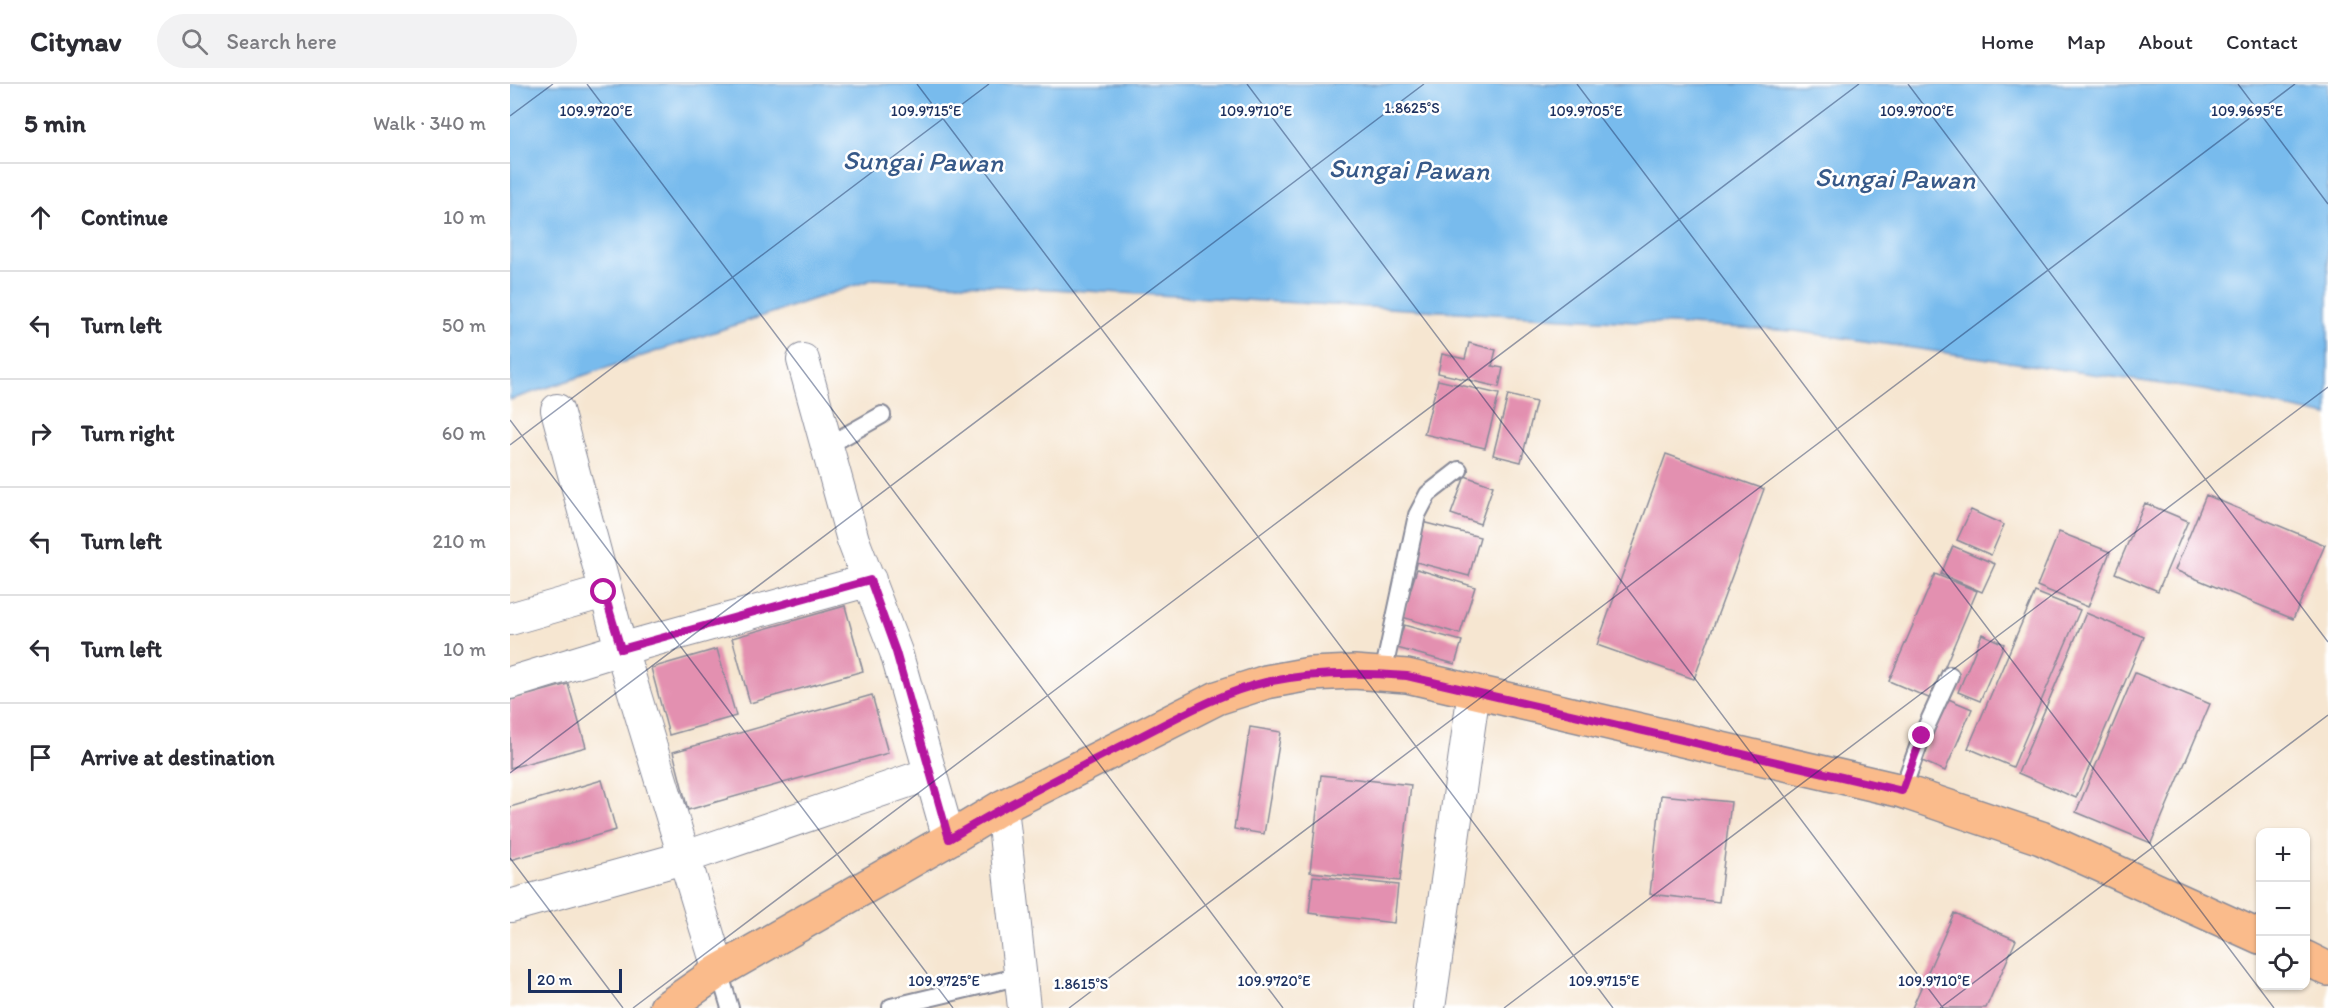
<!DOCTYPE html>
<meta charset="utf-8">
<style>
body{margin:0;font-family:Itim,sans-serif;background:#f2f2f3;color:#2b2b33}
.controls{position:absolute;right:18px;bottom:18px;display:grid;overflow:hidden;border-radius:12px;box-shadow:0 2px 4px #0004}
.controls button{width:54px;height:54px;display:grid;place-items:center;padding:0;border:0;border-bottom:2px solid #e1e1e2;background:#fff;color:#2b2b33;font:30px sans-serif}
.scale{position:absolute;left:18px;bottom:15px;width:94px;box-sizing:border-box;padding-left:6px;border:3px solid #1b2f5e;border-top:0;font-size:16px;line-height:21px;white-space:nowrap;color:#1b2f5e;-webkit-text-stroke:4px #fff;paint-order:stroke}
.stop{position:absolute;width:18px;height:18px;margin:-14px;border:4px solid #b5179e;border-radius:50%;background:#fff}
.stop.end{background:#b5179e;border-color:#fff;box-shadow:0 2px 6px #0008}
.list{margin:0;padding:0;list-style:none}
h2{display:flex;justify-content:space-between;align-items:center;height:78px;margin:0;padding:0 24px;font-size:26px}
h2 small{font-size:20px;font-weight:400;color:#7c7c81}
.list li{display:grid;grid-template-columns:39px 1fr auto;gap:18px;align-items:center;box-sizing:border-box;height:108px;padding:0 24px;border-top:2px solid #e1e1e2}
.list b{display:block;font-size:22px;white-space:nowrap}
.list em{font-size:20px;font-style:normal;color:#7c7c81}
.icon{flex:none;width:33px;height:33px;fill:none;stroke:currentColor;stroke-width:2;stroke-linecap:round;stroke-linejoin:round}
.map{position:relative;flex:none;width:1818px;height:924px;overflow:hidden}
header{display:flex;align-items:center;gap:36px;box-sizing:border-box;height:84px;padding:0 30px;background:#fff;border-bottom:2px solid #e1e1e2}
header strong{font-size:28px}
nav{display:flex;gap:33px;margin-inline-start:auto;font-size:21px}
.search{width:420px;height:54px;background:#f2f2f3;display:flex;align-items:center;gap:15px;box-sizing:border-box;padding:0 21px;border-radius:33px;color:#7c7c81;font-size:22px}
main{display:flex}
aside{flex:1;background:#fff}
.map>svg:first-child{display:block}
.water{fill:#78bbed;stroke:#4a75a6;stroke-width:1.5}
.building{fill:#e390b0}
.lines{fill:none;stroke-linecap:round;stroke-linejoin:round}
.lane-casing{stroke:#888a98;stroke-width:20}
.street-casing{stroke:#888a98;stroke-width:34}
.primary-casing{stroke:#888a98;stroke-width:36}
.lane{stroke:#fff;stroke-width:16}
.street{stroke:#fff;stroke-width:32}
.primary{stroke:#fabb8b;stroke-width:33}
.route{stroke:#b5179e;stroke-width:8}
.ticks{fill:none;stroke:#1b2f5e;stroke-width:1.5;stroke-opacity:0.45}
.labels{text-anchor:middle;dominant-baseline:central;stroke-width:5;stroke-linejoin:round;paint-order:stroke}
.water-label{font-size:27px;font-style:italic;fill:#375989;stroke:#fff}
.ticks-label{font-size:15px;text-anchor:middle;fill:#1b2f5e;stroke:#fff;stroke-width:5;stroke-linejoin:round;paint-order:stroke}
</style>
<header>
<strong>Citynav</strong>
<div class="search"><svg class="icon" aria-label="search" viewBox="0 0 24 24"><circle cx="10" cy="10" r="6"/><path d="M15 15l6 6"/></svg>Search here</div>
<nav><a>Home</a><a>Map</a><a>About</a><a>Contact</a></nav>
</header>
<main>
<aside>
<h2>5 min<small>Walk · 340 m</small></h2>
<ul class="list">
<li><svg class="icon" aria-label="ahead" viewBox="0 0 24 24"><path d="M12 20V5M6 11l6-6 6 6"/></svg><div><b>Continue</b></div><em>10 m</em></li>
<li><svg class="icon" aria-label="left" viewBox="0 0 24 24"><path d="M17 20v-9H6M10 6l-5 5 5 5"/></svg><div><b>Turn left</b></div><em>50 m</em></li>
<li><svg class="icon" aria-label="right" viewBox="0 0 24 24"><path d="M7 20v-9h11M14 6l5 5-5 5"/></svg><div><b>Turn right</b></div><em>60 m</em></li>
<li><svg class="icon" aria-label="left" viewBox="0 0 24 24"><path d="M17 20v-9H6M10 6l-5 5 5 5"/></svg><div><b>Turn left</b></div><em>210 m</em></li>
<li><svg class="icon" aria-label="left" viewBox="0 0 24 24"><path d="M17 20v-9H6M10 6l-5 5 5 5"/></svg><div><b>Turn left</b></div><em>10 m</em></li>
<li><svg class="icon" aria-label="arrive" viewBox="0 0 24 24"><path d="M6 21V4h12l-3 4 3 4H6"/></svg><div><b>Arrive at destination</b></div></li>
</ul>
</aside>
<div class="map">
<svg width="1818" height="924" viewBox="0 0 1818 924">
<rect width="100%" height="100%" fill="#fff"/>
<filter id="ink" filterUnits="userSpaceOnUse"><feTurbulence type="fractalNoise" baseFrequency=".0167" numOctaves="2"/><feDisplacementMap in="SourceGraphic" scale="12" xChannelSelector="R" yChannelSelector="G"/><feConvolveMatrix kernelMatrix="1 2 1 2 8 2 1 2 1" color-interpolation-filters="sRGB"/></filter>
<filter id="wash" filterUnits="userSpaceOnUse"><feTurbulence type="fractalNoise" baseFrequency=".008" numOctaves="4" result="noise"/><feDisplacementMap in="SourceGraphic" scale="24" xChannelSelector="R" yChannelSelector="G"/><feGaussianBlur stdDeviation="1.35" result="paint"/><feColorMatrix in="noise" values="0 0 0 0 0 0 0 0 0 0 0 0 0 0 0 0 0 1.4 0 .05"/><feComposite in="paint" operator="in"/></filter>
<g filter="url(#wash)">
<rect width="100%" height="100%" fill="#f6e6d1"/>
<!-- water -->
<path class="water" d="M 0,0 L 1818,0 L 1818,332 L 1693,306 L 1285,247 L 364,195 L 0,316 Z"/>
<g id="blocks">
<!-- building -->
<path class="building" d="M 959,259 L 986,266 L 982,282 L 993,284 L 989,303 L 928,289 L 932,270 L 955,275 Z
M 928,296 L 989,310 L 975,364 L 914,350 Z
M 998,311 L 1026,318 L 1011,378 L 983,371 Z
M 1156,370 L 1254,405 L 1184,595 L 1087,561 Z
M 955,392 L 983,402 L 970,440 L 941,430 Z
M 1696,411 L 1815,461 L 1783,535 L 1665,486 Z
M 1635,419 L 1678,437 L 1648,507 L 1605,489 Z
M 1461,426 L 1494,441 L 1481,471 L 1447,456 Z
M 912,438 L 970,453 L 959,492 L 902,477 Z
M 1549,448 L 1600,468 L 1578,523 L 1527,502 Z
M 1443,462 L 1485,480 L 1472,508 L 1431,490 Z
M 907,485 L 965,503 L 950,550 L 892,533 Z
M 1425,490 L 1467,507 L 1421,615 L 1379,597 Z
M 1525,508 L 1570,526 L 1503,683 L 1458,664 Z
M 335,522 L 353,587 L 240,619 L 222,554 Z
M 1576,529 L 1634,553 L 1566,714 L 1508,689 Z
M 894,541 L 952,557 L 945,580 L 887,564 Z
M 1472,550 L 1494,560 L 1470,617 L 1448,608 Z
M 207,565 L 226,632 L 159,651 L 141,584 Z
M 1625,589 L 1700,620 L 1641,759 L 1566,728 Z
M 58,600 L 76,663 L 0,684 L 0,616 Z
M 362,611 L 378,669 L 178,726 L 163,668 Z
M 1436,614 L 1462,625 L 1435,687 L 1410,676 Z
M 740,643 L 771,648 L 754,750 L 724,745 Z
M 811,691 L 901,701 L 890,797 L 800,788 Z
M 92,696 L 106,746 L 0,776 L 0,723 Z
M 1151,711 L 1221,718 L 1209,818 L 1140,810 Z
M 803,792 L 888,801 L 884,839 L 799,829 Z
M 1444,829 L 1506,856 L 1476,924 L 1402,924 Z"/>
</g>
</g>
<g filter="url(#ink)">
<use href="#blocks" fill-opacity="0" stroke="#888a98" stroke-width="1.5"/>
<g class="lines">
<defs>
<path id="lane" d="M 317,362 L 372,331
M 873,590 L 907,431 L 918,410 L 949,386
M 1392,707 L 1412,652 L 1440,591
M 209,887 L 220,924
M 381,923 L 511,892"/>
<path id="street" d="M 293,276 L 343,456 L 386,568 L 439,755
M 47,326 L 111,565 L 209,887
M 0,535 L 94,508
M 0,599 L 111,565 L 360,496
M 492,723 L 514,924
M 0,822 L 173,774 L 419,690
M 919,924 L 964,607"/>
<path id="primary" d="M 1796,874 L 1818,885
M 156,924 L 209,887 L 439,755 L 492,723 L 707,614 L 756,598 L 800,590 L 844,588 L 897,592 L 1392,707 L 1531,754 L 1750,853"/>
</defs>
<!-- lane casing -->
<use href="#lane" class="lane-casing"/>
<!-- street casing -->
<use href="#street" class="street-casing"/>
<!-- primary casing -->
<use href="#primary" class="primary-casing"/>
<!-- lane -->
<use href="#lane" class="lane"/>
<!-- street -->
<use href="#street" class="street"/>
<!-- primary -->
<use href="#primary" class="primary"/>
</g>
</g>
<g class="lines" filter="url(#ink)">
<!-- route -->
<path class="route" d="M 94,508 L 111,565 L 360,496 L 386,568 L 439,755 C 499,719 561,687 623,656 C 667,634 709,609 756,598 C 803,588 849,588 897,592 L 1392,707 L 1412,652"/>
</g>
<!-- ticks -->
<path class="ticks" d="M 77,0 L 773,924M 407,0 L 1103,924M 737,0 L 1433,924M 1067,0 L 1764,924M 1398,0 L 1818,558M 1728,0 L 1818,120M 0,32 L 43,0M 0,336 L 443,924M 0,361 L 479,0M 0,689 L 914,0M 0,774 L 113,924M 123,924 L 1349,0M 559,924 L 1785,0M 994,924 L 1818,303M 1430,924 L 1818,631"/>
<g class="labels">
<!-- water labels -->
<g class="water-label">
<text transform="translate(413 77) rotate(1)">Sungai Pawan</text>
<text transform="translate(899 85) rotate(1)">Sungai Pawan</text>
<text transform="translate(1385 94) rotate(1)">Sungai Pawan</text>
</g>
</g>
<g class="ticks-label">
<text x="902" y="29">1.8625°S</text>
<text x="86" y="32">109.9720°E</text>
<text x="416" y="32">109.9715°E</text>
<text x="746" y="32">109.9710°E</text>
<text x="1407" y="32">109.9700°E</text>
<text x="1076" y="32">109.9705°E</text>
<text x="1737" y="32">109.9695°E</text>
<text x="434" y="902">109.9725°E</text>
<text x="764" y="902">109.9720°E</text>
<text x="1094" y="902">109.9715°E</text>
<text x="1424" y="902">109.9710°E</text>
<text x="571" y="905">1.8615°S</text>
</g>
</svg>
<div class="controls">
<button>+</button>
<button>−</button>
<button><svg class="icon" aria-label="locate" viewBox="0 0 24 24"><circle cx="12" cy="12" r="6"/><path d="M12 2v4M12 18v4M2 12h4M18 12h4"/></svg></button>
</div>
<div class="scale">20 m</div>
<div class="stop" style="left:94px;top:508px"></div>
<div class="stop end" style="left:1412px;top:652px"></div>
</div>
</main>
